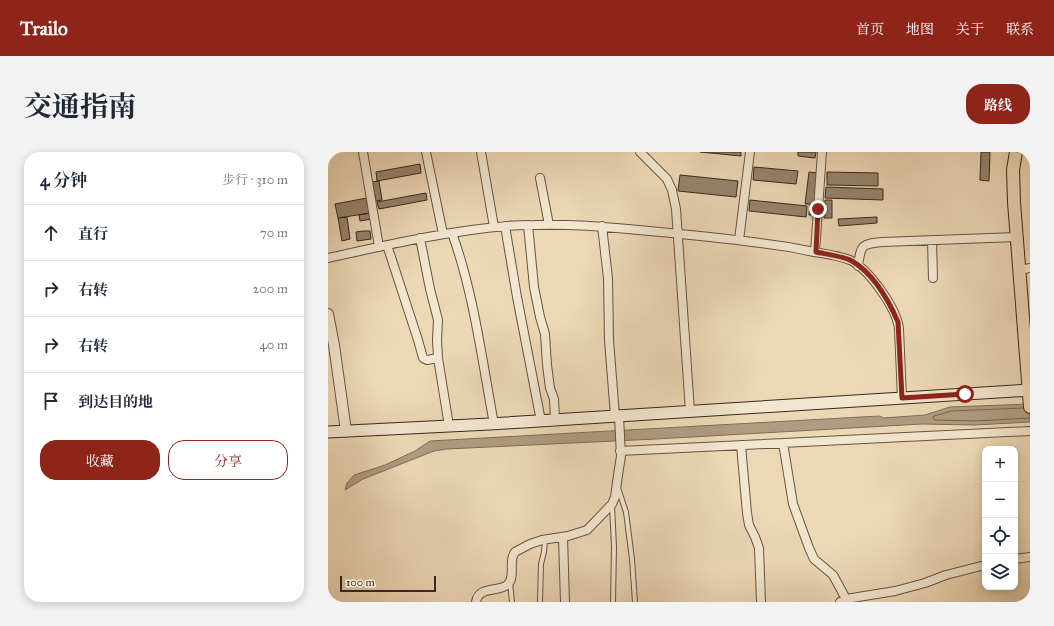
<!DOCTYPE html>
<html lang="zh">
<meta charset="utf-8">
<style>
body{margin:0;font-family:"IM FELL Great Primer","Noto Serif SC",serif;background:#f2f2f3;color:#1f2937}
.controls{position:absolute;right:12px;bottom:12px;display:grid;overflow:hidden;border-radius:8px;box-shadow:0 2px 10px #0003}
.controls button{width:36px;height:36px;display:grid;place-items:center;padding:0;border:0;border-bottom:1px solid #e0e1e3;background:#fff;color:#1f2937;font:20px sans-serif}
.scale{position:absolute;left:12px;bottom:10px;width:96px;box-sizing:border-box;padding-left:4px;border:2px solid #38281d;border-top:0;font-size:11px;line-height:14px;white-space:nowrap;color:#38281d;-webkit-text-stroke:3px #f3e6d0;paint-order:stroke}
.stop{position:absolute;width:12px;height:12px;margin:-9px;border:3px solid #8f2418;border-radius:50%;background:#fff}
.stop.end{background:#8f2418;border-color:#fff;box-shadow:0 1px 4px #0008}
.list{margin:0;padding:0;list-style:none}
h2{display:flex;justify-content:space-between;align-items:center;height:52px;margin:0;padding:0 16px;font-size:17px}
h2 small{font-size:13px;font-weight:400;color:#747a83}
.list li{display:grid;grid-template-columns:26px 1fr auto;gap:12px;align-items:center;box-sizing:border-box;height:56px;padding:0 16px;border-top:1px solid #e0e1e3}
.list b{display:block;font-size:15px;white-space:nowrap}
.list em{font-size:13px;font-style:normal;color:#747a83}
.actions{display:flex;gap:8px;padding:12px 16px}
.actions a{flex:1;padding:9px 0;border:1px solid #8f2418;border-radius:16px;text-align:center;font-size:14px;color:#8f2418}
.actions .main{background:#8f2418;color:#fff}
.icon{flex:none;width:22px;height:22px;fill:none;stroke:currentColor;stroke-width:2;stroke-linecap:round;stroke-linejoin:round}
.map{position:relative;flex:none;width:702px;height:450px;overflow:hidden;border-radius:16px}
header{display:flex;align-items:center;gap:24px;box-sizing:border-box;height:56px;padding:0 20px;background:#8f2418;color:#fff}
header strong{font-size:19px}
nav{display:flex;gap:22px;margin-inline-start:auto;font-size:14px}
.intro{display:flex;align-items:center;justify-content:space-between;box-sizing:border-box;height:96px;padding:0 24px}
h1{margin:0;font-size:28px}
.button{padding:10px 18px;border-radius:16px;background:#8f2418;color:#fff;font-size:14px;font-weight:700}
main{display:flex;gap:24px;padding:0 24px}
aside{flex:1;background:#fff;border-radius:16px;box-shadow:0 2px 10px #0003}
.map>svg:first-child{display:block}
.water{fill:#af9c82;stroke:#7f6e5a}
.lines{fill:none;stroke-linecap:round;stroke-linejoin:round}
.shore{stroke:#746250;stroke-width:1}
.building{fill:#96846d;stroke:#38281d}
.service-casing{stroke:#655443;stroke-width:6}
.minor-casing{stroke:#655443;stroke-width:10}
.tertiary-casing{stroke:#655443;stroke-width:12}
.secondary-casing{stroke:#38281d;stroke-width:13}
.primary-casing{stroke:#38281d;stroke-width:14}
.service{stroke:#f3e6d0;stroke-width:4}
.minor{stroke:#f3e6d0;stroke-width:8}
.tertiary{stroke:#f3e6d0;stroke-width:10}
.secondary{stroke:#f3e6d0;stroke-width:11}
.primary{stroke:#edd8b6;stroke-width:12}
.route{stroke:#8f2418;stroke-width:5}
</style>
<header>
<strong>Trailo</strong>
<nav><a>首页</a><a>地图</a><a>关于</a><a>联系</a></nav>
</header>
<div class="intro"><h1>交通指南</h1><a class="button">路线</a></div>
<main>
<aside>
<h2>4 分钟<small>步行 · 310 m</small></h2>
<ul class="list">
<li><svg class="icon" aria-label="ahead" viewBox="0 0 24 24"><path d="M12 20V5M6 11l6-6 6 6"/></svg><div><b>直行</b></div><em>70 m</em></li>
<li><svg class="icon" aria-label="right" viewBox="0 0 24 24"><path d="M7 20v-9h11M14 6l5 5-5 5"/></svg><div><b>右转</b></div><em>200 m</em></li>
<li><svg class="icon" aria-label="right" viewBox="0 0 24 24"><path d="M7 20v-9h11M14 6l5 5-5 5"/></svg><div><b>右转</b></div><em>40 m</em></li>
<li><svg class="icon" aria-label="arrive" viewBox="0 0 24 24"><path d="M6 21V4h12l-3 4 3 4H6"/></svg><div><b>到达目的地</b></div></li>
</ul>
<div class="actions"><a class="main">收藏</a><a>分享</a></div>
</aside>
<div class="map">
<svg width="702" height="450" viewBox="0 0 702 450">
<rect width="100%" height="100%" fill="#edd8b6"/>
<filter id="stains"><feTurbulence type="fractalNoise" baseFrequency=".005" numOctaves="4"/><feColorMatrix values="0 0 0 0 .2 0 0 0 0 .09 0 0 0 0 .02 0 0 0 .5 -.17"/></filter>
<radialGradient id="worn" r=".72"><stop offset=".6" stop-color="#630" stop-opacity="0"/><stop offset="1" stop-color="#630" stop-opacity=".3"/></radialGradient>
<!-- water -->
<path class="water" d="M 702,252 L 702,270 L 647,273 L 594,272 L 328,287 L 119,297 L 106,299 L 35,327 L 17,338 L 19,331 L 26,323 L 57,313 L 87,299 L 102,289 L 551,264 L 556,266 L 597,263 L 622,255 Z"/>
<g class="lines">
<!-- shore -->
<path class="shore" d="M 695,256 L 623,259 L 606,264 L 605,266 L 607,268 L 647,269 L 702,266"/>
</g>
<!-- building -->
<path class="building" d="M 372,0 L 413,0 L 413,4 Z
M 470,0 L 488,0 L 487,6 L 470,4 Z
M 653,0 L 662,0 L 661,29 L 652,28 Z
M 92,12 L 93,21 L 49,29 L 48,20 Z
M 426,15 L 470,19 L 468,32 L 425,28 Z
M 481,20 L 490,21 L 486,63 L 481,63 L 482,52 L 477,52 Z
M 499,20 L 550,21 L 550,34 L 499,33 Z
M 352,23 L 410,29 L 408,45 L 350,39 Z
M 51,29 L 54,48 L 48,49 L 44,30 Z
M 498,35 L 555,37 L 555,48 L 497,46 Z
M 98,41 L 99,48 L 51,57 L 49,50 Z
M 39,46 L 42,61 L 10,66 L 7,52 Z
M 422,48 L 479,54 L 478,65 L 421,59 Z
M 497,48 L 504,48 L 504,66 L 496,66 Z
M 42,61 L 43,67 L 32,69 L 31,63 Z
M 19,65 L 22,87 L 14,89 L 10,66 Z
M 549,65 L 549,71 L 511,74 L 510,67 Z
M 35,79 L 42,79 L 43,87 L 29,89 L 28,80 Z"/>
<g class="lines">
<defs>
<path id="service" d="M 290,336 L 298,360 L 304,407 L 307,450
M 284,353 L 286,395 L 285,450
M 182,430 L 184,450
M 212,450 L 213,412 L 216,400 L 217,388"/>
<path id="minor" d="M 35,0 L 51,95
M 98,0 L 115,82
M 153,0 L 166,75
M 312,0 L 339,27 L 344,38 L 348,57 L 362,259
M 212,26 L 221,73
M 200,73 L 206,135 L 212,165 L 217,182 L 219,213 L 222,236 L 226,247 L 227,268
M 177,74 L 189,145 L 213,269
M 274,74 L 280,126 L 281,188 L 287,264
M 124,81 C 146,142 154,208 166,272
M 92,86 L 102,137 L 110,168 L 109,188 L 110,206 L 121,274
M 411,88 L 422,0
M 604,88 L 605,126
M 59,93 L 90,188 L 95,206 L 99,208 L 110,206
M 487,100 L 494,0
M 0,106 C 59,93 119,79 179,74 C 188,73 198,73 207,73 C 238,72 269,74 300,77 C 344,81 388,85 432,91 C 450,93 468,96 486,100 C 498,102 512,104 522,108 C 541,117 569,157 571,177 L 574,246
M 530,114 C 533,93 533,92 554,90 L 689,85
M 692,118 L 702,116
M 455,291 L 465,352 L 481,396 L 486,407 L 505,423 L 518,447
M 413,293 L 419,361 L 421,373 L 427,385 L 431,396 L 433,450
M 292,299 L 702,279
M 235,385 L 237,450
M 687,407 L 702,405
M 148,450 C 150,434 171,440 179,433 C 186,428 183,417 184,409 C 184,406 185,403 187,400 L 202,392 L 214,388 L 240,384 L 259,378 L 284,352 L 287,345 L 290,323 L 293,304 L 291,264
M 512,450 L 518,447 L 567,439 L 597,431 L 618,423 L 657,413"/>
<path id="tertiary" d="M 0,162 L 6,193 L 18,279"/>
<path id="secondary" d="M 0,280 L 162,272 L 702,238"/>
<path id="primary" d="M 688,0 L 685,18 L 686,50 L 702,255"/>
</defs>
<!-- service casing -->
<use href="#service" class="service-casing"/>
<!-- minor casing -->
<use href="#minor" class="minor-casing"/>
<!-- tertiary casing -->
<use href="#tertiary" class="tertiary-casing"/>
<!-- secondary casing -->
<use href="#secondary" class="secondary-casing"/>
<!-- primary casing -->
<use href="#primary" class="primary-casing"/>
<!-- service -->
<use href="#service" class="service"/>
<!-- minor -->
<use href="#minor" class="minor"/>
<!-- tertiary -->
<use href="#tertiary" class="tertiary"/>
<!-- secondary -->
<use href="#secondary" class="secondary"/>
<!-- primary -->
<use href="#primary" class="primary"/>
</g>
<g class="lines">
<!-- route -->
<path class="route" d="M 490,57 L 488,100 C 497,102 515,104 524,109 C 546,122 560,147 570,170 L 574,246 L 637,242"/>
</g>
<rect width="100%" height="100%" filter="url(#stains)"/>
<rect width="100%" height="100%" fill="url(#worn)"/>
</svg>
<div class="controls">
<button>+</button>
<button>−</button>
<button><svg class="icon" aria-label="locate" viewBox="0 0 24 24"><circle cx="12" cy="12" r="6"/><path d="M12 2v4M12 18v4M2 12h4M18 12h4"/></svg></button>
<button><svg class="icon" aria-label="layers" viewBox="0 0 24 24"><path d="M12 4l9 5-9 5-9-5zM3 14l9 5 9-5"/></svg></button>
</div>
<div class="scale">100 m</div>
<div class="stop" style="left:637px;top:242px"></div>
<div class="stop end" style="left:490px;top:57px"></div>
</div>
</main>
